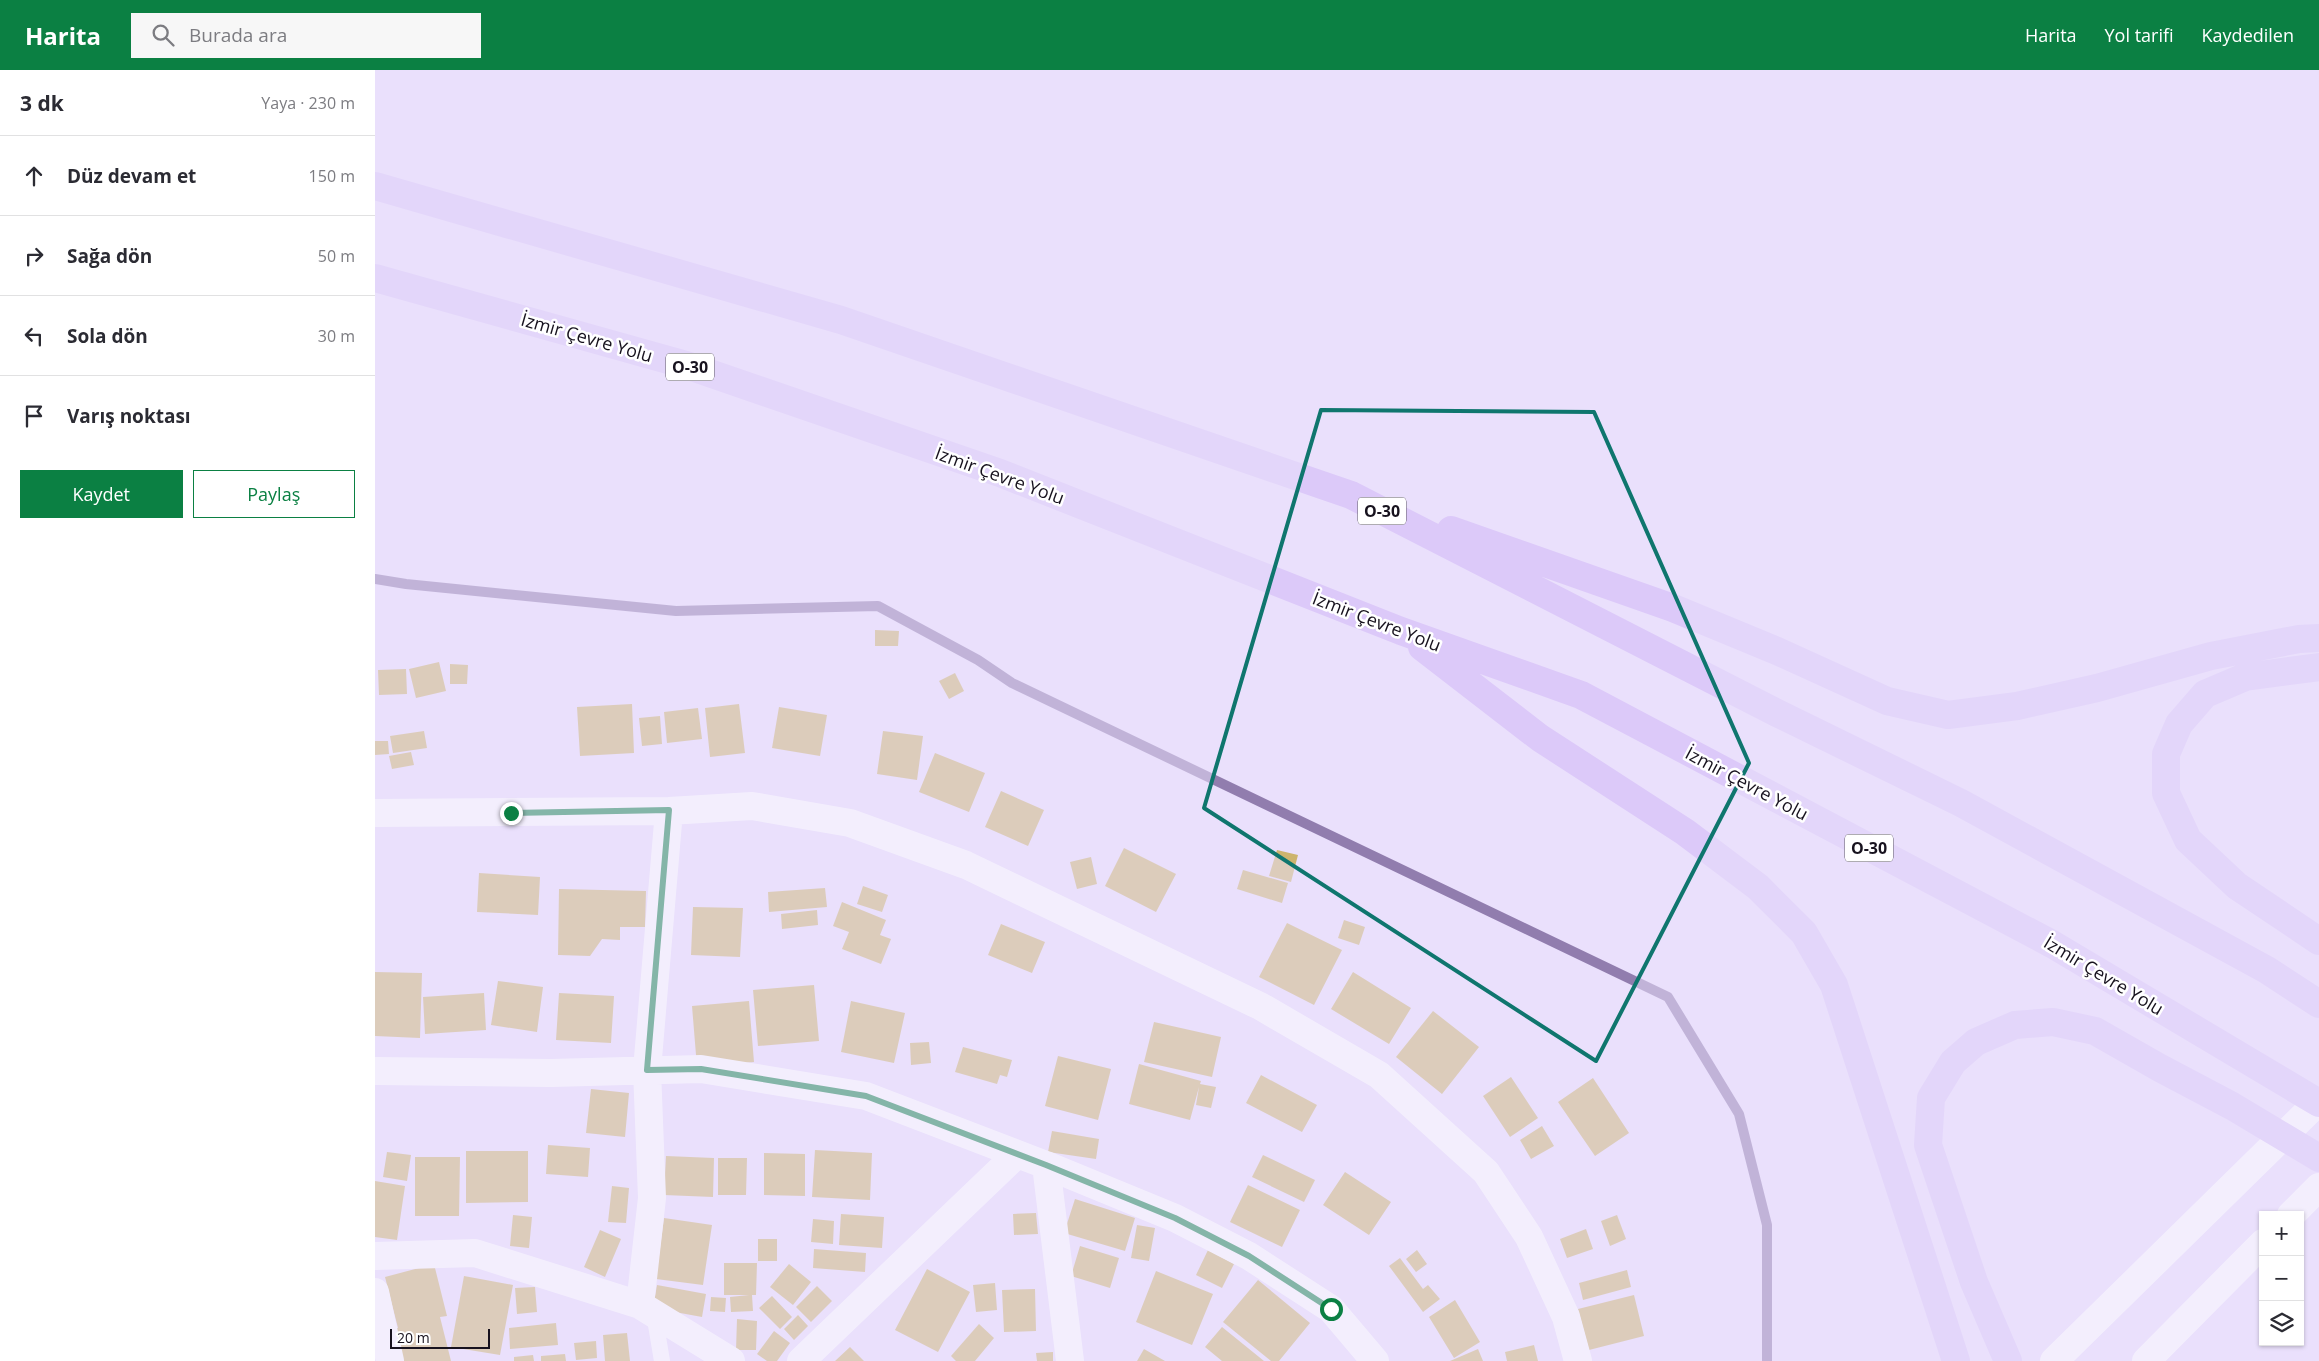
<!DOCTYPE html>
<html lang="tr">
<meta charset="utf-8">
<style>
body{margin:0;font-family:"Open Sans",sans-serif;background:#f7f7f7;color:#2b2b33}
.controls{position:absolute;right:15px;bottom:15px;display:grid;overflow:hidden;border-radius:0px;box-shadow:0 1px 4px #0004}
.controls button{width:45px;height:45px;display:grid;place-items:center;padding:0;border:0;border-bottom:1px solid #e1e1e2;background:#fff;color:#2b2b33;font:25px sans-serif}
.scale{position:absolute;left:15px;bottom:12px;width:100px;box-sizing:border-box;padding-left:5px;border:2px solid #17121e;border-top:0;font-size:14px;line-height:18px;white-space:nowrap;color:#17121e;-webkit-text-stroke:4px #fff;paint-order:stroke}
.stop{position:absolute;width:15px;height:15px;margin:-11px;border:4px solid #0b8043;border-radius:50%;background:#fff}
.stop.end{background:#0b8043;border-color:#fff;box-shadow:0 1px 5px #0008}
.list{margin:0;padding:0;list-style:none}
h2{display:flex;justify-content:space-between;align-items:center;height:65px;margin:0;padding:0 20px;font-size:21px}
h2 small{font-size:16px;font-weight:400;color:#7c7c81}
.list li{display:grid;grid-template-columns:32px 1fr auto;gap:15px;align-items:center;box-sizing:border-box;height:80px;padding:0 20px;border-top:1px solid #e1e1e2}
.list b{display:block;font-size:19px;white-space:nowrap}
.list em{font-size:16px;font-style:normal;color:#7c7c81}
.actions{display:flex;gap:10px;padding:15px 20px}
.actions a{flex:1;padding:11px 0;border:1px solid #0b8043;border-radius:0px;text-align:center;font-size:18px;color:#0b8043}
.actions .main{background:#0b8043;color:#fff}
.icon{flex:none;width:28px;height:28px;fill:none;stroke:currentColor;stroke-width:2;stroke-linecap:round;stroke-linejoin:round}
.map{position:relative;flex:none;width:1944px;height:1291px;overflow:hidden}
header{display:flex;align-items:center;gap:30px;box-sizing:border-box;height:70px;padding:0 25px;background:#0b8043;color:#fff}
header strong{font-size:24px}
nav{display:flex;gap:28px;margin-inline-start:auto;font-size:18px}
.search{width:350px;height:45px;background:#f7f7f7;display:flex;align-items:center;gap:12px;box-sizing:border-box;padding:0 18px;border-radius:0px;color:#7c7c81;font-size:19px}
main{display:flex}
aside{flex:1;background:#fff}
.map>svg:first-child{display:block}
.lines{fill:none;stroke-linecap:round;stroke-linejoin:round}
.stream{stroke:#917dae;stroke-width:10}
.building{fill:#cdb46e}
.lane{stroke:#fff;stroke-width:16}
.street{stroke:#fff;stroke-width:28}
.secondary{stroke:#fff;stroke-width:28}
.highway{stroke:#dcc9f9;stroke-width:28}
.route{stroke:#0b8043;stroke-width:6}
.marked{fill:none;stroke:#0f766e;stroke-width:4;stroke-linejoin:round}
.labels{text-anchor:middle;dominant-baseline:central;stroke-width:5;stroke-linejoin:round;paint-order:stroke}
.shield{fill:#fff;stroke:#5d5962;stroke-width:1}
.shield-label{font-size:16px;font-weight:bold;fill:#17121e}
.street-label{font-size:18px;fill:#17121e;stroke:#fff}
</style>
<header>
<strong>Harita</strong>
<div class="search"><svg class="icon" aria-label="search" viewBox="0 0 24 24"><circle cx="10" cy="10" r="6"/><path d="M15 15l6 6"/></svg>Burada ara</div>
<nav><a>Harita</a><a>Yol tarifi</a><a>Kaydedilen</a></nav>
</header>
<main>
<aside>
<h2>3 dk<small>Yaya · 230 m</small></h2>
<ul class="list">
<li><svg class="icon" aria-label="ahead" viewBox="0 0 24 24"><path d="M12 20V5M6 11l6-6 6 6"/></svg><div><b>Düz devam et</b></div><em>150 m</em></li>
<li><svg class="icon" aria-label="right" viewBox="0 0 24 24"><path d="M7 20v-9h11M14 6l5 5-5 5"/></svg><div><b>Sağa dön</b></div><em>50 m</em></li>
<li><svg class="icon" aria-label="left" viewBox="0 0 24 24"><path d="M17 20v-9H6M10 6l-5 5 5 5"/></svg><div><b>Sola dön</b></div><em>30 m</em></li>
<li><svg class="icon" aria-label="arrive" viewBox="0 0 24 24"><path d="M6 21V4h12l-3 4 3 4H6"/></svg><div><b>Varış noktası</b></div></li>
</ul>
<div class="actions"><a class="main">Kaydet</a><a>Paylaş</a></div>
</aside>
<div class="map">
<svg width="1944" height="1291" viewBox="0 0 1944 1291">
<rect width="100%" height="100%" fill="#eae0fc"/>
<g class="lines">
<!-- stream -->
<path class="stream" d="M 0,509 L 31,514 L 301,541 L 503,536 L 603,590 L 637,613 L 1293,927 L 1364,1044 L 1392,1155 L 1392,1291"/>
</g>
<!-- building -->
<path class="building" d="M 500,560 L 524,561 L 523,576 L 500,576 Z
M 64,592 L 71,621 L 41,628 L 34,599 Z
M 75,594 L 93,595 L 92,614 L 75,614 Z
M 31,599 L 32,624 L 4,625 L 3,600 Z
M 580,603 L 589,621 L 574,629 L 564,611 Z
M 257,634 L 259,683 L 205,686 L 202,637 Z
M 364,634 L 370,683 L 335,687 L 330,638 Z
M 404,637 L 452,645 L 445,686 L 397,678 Z
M 323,638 L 327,669 L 292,673 L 289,642 Z
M 285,646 L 287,674 L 267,676 L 264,648 Z
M 49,661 L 52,678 L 18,683 L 15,666 Z
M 508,661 L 548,666 L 542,710 L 502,704 Z
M 0,671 L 13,671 L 14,684 L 0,685 Z
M 36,682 L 39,695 L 17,699 L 14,686 Z
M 560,683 L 610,703 L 594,742 L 544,722 Z
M 626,721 L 669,740 L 653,776 L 610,757 Z
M 749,778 L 801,804 L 781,842 L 730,816 Z
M 902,780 L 923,785 L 916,812 L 894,806 Z
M 716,787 L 722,814 L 702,819 L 695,792 Z
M 868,800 L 913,813 L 907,833 L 862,819 Z
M 104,803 L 165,807 L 163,845 L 102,842 Z
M 488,816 L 513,825 L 507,842 L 482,834 Z
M 450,818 L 452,837 L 394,842 L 393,822 Z
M 184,819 L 271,821 L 270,857 L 245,857 L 245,870 L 227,869 L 215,886 L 183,885 Z
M 467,832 L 511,850 L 505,865 L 516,869 L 506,894 L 467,879 L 474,862 L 458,856 Z
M 318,837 L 368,838 L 365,887 L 316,885 Z
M 442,840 L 443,855 L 407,859 L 406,844 Z
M 969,850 L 990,857 L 984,875 L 963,868 Z
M 912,853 L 967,880 L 939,935 L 884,907 Z
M 626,854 L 670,872 L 657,903 L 613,885 Z
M 0,902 L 47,903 L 45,968 L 0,966 Z
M 978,902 L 1036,938 L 1014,974 L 956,939 Z
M 123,911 L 168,917 L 162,962 L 116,955 Z
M 439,915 L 444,971 L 383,976 L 378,920 Z
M 109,923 L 111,960 L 50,964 L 48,927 Z
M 184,923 L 239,926 L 236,973 L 181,970 Z
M 374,931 L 379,992 L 322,997 L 317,936 Z
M 476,931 L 530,943 L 519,993 L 466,982 Z
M 1058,941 L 1104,977 L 1067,1024 L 1021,987 Z
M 779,952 L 846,967 L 837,1007 L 769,992 Z
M 554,972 L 556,993 L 536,995 L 535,973 Z
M 588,977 L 637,990 L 632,1007 L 625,1005 L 622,1014 L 580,1002 Z
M 683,986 L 736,999 L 723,1050 L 670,1036 Z
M 764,994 L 826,1011 L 825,1014 L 841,1017 L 836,1038 L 821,1035 L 824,1017 L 815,1050 L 754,1034 Z
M 886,1005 L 942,1035 L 927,1062 L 871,1033 Z
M 1136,1007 L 1163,1048 L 1135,1067 L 1108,1026 Z
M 1218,1008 L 1254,1063 L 1220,1086 L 1183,1032 Z
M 216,1019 L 254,1023 L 250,1067 L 211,1063 Z
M 1167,1056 L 1179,1076 L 1156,1089 L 1145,1070 Z
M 677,1061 L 724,1069 L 721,1089 L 673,1082 Z
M 173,1075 L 215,1078 L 213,1107 L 171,1104 Z
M 440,1080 L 497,1083 L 495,1130 L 437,1127 Z
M 91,1081 L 153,1081 L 153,1132 L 91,1133 Z
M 12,1082 L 36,1085 L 32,1111 L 8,1107 Z
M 389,1083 L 430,1084 L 430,1126 L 389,1125 Z
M 888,1085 L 940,1110 L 929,1132 L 877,1107 Z
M 291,1086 L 339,1088 L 338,1127 L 289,1125 Z
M 40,1087 L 85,1087 L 84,1146 L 40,1146 Z
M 343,1088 L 372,1088 L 371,1125 L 343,1125 Z
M 970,1102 L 1016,1132 L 994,1165 L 948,1135 Z
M 0,1111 L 30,1116 L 22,1170 L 0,1167 Z
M 873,1115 L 925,1140 L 907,1177 L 855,1152 Z
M 237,1116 L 254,1118 L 251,1153 L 233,1152 Z
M 700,1129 L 760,1148 L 750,1181 L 689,1163 Z
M 661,1143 L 663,1164 L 639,1165 L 638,1144 Z
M 466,1144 L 509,1147 L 507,1178 L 464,1175 Z
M 138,1145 L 157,1147 L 154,1178 L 135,1176 Z
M 1242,1145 L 1251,1169 L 1235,1176 L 1226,1151 Z
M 289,1148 L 337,1155 L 328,1215 L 281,1209 Z
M 438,1149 L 459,1151 L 458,1174 L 436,1172 Z
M 762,1155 L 780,1158 L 774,1191 L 756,1188 Z
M 1211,1159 L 1218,1179 L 1192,1188 L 1185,1169 Z
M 225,1160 L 246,1169 L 230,1207 L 209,1197 Z
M 383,1169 L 402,1169 L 402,1191 L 383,1191 Z
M 705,1176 L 744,1188 L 735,1218 L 696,1206 Z
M 439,1179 L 491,1183 L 490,1202 L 438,1198 Z
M 833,1180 L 859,1194 L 847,1218 L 821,1205 Z
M 1042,1180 L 1052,1194 L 1041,1202 L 1031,1189 Z
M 1025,1188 L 1048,1219 L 1053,1215 L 1065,1229 L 1048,1242 L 1014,1196 Z
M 349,1193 L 382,1193 L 381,1225 L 377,1225 L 378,1241 L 356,1242 L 355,1227 L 374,1225 L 349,1225 Z
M 59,1194 L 72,1246 L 65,1247 L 76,1291 L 24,1291 L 16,1260 L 23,1258 L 10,1207 Z
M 414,1194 L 436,1212 L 418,1235 L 395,1217 Z
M 552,1199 L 595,1222 L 563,1282 L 520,1260 Z
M 1252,1200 L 1256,1217 L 1208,1230 L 1204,1213 Z
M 781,1201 L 838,1224 L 817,1275 L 761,1252 Z
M 89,1206 L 138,1215 L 125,1285 L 76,1277 Z
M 883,1210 L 935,1253 L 904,1291 L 896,1291 L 848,1252 Z
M 620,1213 L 622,1240 L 601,1242 L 598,1215 Z
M 282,1215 L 331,1224 L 327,1247 L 278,1238 Z
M 442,1216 L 457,1231 L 436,1252 L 421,1237 Z
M 160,1217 L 162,1242 L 142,1244 L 140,1218 Z
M 660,1219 L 661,1261 L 629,1262 L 627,1220 Z
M 1259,1225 L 1269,1266 L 1214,1280 L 1203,1239 Z
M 397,1226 L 417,1247 L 405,1259 L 384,1238 Z
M 336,1227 L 351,1228 L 350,1242 L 335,1241 Z
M 1080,1230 L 1105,1272 L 1079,1288 L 1054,1247 Z
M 423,1245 L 433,1256 L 419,1270 L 409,1259 Z
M 362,1249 L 382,1251 L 381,1280 L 361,1280 Z
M 181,1253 L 183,1275 L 135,1279 L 134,1258 Z
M 604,1254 L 619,1268 L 600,1291 L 581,1291 L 576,1286 Z
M 847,1257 L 889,1291 L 847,1291 L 830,1277 Z
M 399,1261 L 415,1273 L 402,1291 L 392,1291 L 382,1284 Z
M 252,1263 L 255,1291 L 230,1291 L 228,1265 Z
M 221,1271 L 222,1288 L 201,1290 L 199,1273 Z
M 1159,1275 L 1163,1291 L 1132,1291 L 1130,1282 Z
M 475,1277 L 489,1291 L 460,1291 Z
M 769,1279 L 790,1291 L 762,1291 Z
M 1103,1279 L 1108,1291 L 1075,1291 Z
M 678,1282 L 678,1291 L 662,1291 L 661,1283 Z
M 190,1284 L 191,1291 L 166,1291 L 166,1286 Z
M 158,1285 L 159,1291 L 139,1291 L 139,1287 Z"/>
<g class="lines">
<!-- lane -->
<path class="lane" d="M 279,1243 L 287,1291"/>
<!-- street -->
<path class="street" d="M 0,743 L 294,741 L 377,736 L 475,753 L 591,795 L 885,936 L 1004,1005 L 1111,1102 L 1154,1167 L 1191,1247 L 1203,1291
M 0,1001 L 176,1003 L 326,999 L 491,1026 L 671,1095 L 800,1148 L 874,1186 L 956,1239 L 1000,1291
M 671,1095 L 695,1291
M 0,1186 L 100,1183 L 265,1235 L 356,1291
M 0,1222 L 15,1291
M 265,1235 L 277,1128 L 272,1000 L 294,741
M 426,1291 L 641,1085"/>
<!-- secondary -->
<path class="secondary" d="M 1916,1145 L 1944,1117
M 1679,1291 L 1944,1031
M 1771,1291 L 1888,1173"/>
<!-- highway -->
<path class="highway" d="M 0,116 L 466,250 L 976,425 L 1402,643 L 1586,733 L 1892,900 L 1944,934
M 0,208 L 311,295 L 625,403 L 1026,561 L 1206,625 L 1677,874 L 1944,1033
M 1076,460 L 1298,538 L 1402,581 L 1512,631 L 1573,645 L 1642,636 L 1722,618 L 1836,586 L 1924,569 L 1944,568
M 1047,577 L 1165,668 L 1310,762 L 1383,817 L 1429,863 L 1459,915 L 1581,1291
M 1944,597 L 1870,607 L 1830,624 L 1804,654 L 1791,684 L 1791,723 L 1813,770 L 1862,816 L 1944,871
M 1633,1291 L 1599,1212 L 1553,1075 L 1556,1028 L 1578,992 L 1601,972 L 1640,955 L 1678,952 L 1720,961 L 1785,998 L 1857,1036 L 1944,1088"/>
</g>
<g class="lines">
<!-- route -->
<path class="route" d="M 136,743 L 294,740 L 272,1000 L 326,999 L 491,1026 L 671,1095 L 800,1148 L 874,1186 L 956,1239"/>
</g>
<!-- marked area -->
<path d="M0 0H1944V1291H0ZM 946,340 L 1219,342 L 1374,693 L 1221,991 L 829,738 Z" fill="#eae0fc" fill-opacity=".55" fill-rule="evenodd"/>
<path class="marked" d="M 946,340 L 1219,342 L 1374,693 L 1221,991 L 829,738 Z"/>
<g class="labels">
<!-- shield labels -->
<g class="shield">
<rect x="291" y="283.5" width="48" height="27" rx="4"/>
<rect x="983" y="427.5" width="48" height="27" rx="4"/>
<rect x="1470" y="764.5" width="48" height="27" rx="4"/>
</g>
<g class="shield-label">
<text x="315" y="297">O-30</text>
<text x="1007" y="441">O-30</text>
<text x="1494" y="778">O-30</text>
</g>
<!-- street labels -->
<g class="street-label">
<text transform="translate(212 267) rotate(16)">İzmir Çevre Yolu</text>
<text transform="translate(625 405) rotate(20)">İzmir Çevre Yolu</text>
<text transform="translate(1002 551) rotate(21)">İzmir Çevre Yolu</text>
<text transform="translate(1372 713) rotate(28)">İzmir Çevre Yolu</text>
<text transform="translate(1729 905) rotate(31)">İzmir Çevre Yolu</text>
</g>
</g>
</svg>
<div class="controls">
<button>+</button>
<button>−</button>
<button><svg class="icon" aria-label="layers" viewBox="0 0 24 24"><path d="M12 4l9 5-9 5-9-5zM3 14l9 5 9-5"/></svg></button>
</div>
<div class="scale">20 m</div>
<div class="stop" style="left:956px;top:1239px"></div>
<div class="stop end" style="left:136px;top:743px"></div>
</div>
</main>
